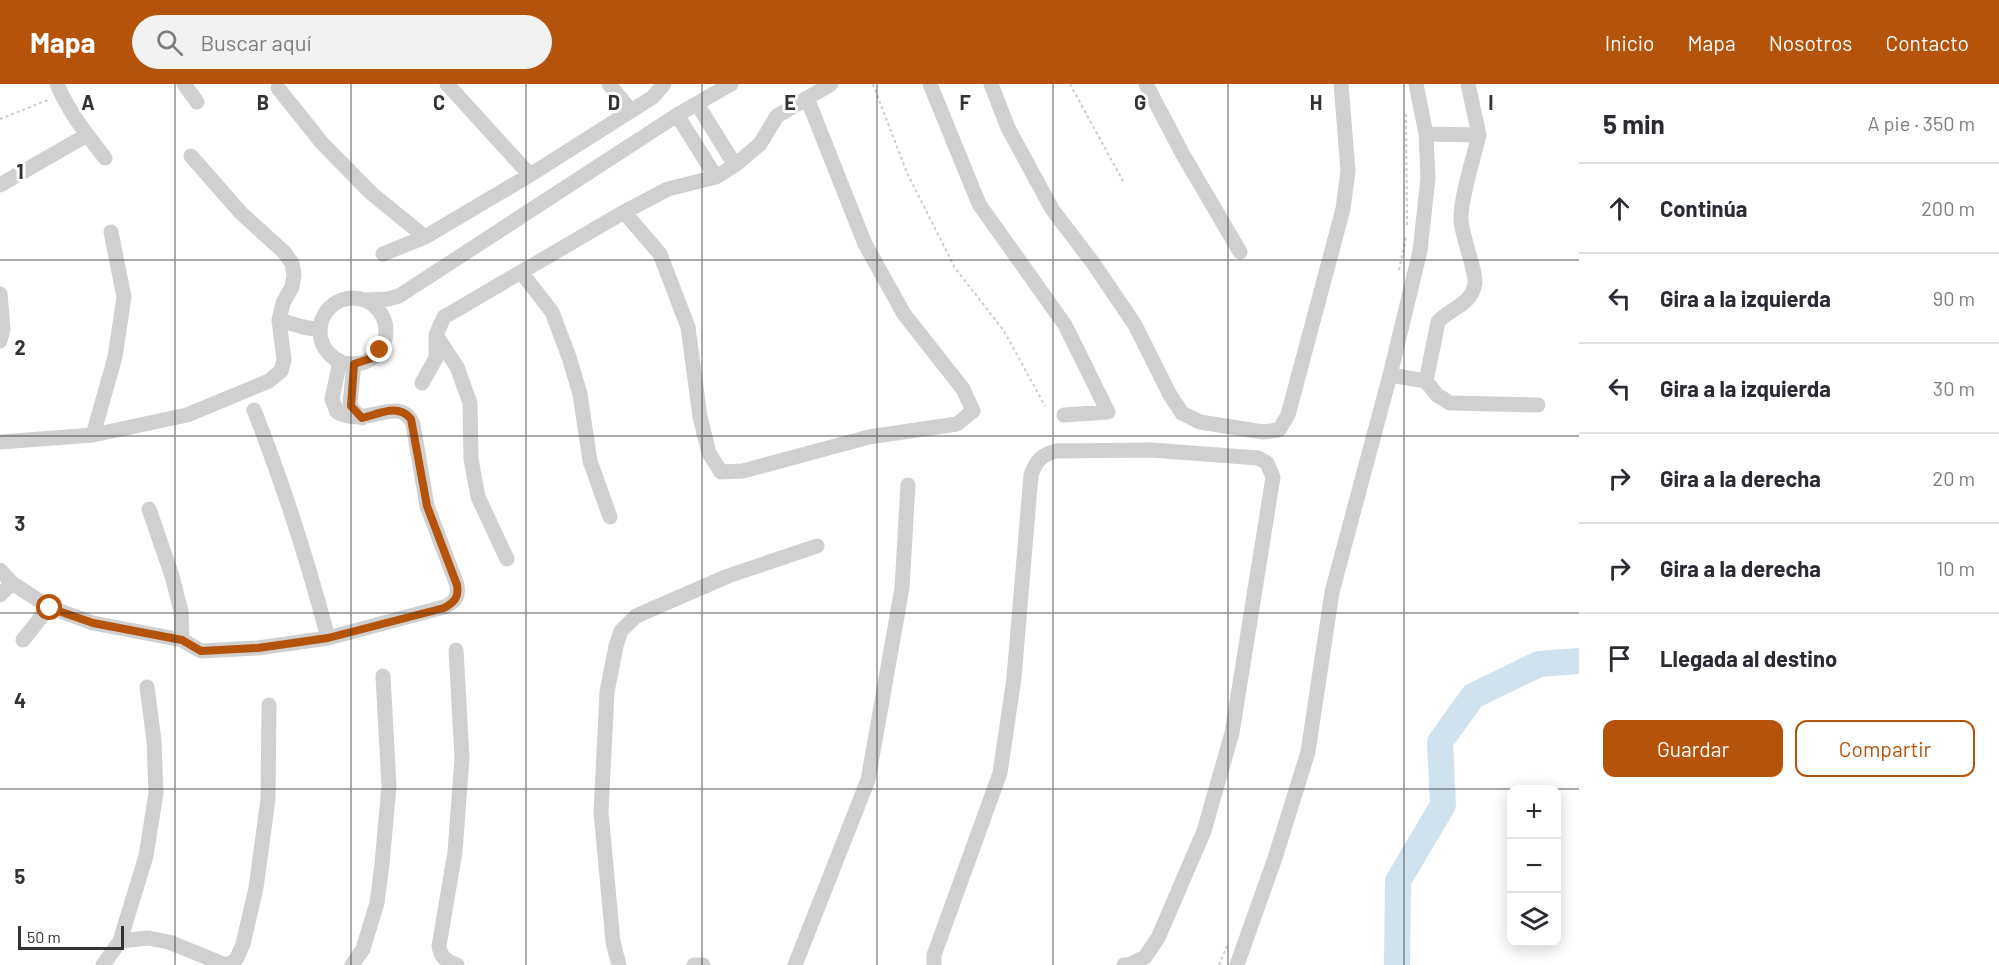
<!DOCTYPE html>
<html lang="es">
<meta charset="utf-8">
<style>
body{margin:0;font-family:Barlow,sans-serif;background:#f2f2f3;color:#2b2b33}
.controls{position:absolute;right:18px;bottom:18px;display:grid;overflow:hidden;border-radius:12px;box-shadow:0 3px 15px #0003}
.controls button{width:54px;height:54px;display:grid;place-items:center;padding:0;border:0;border-bottom:2px solid #e1e1e2;background:#fff;color:#2b2b33;font:30px sans-serif}
.scale{position:absolute;left:18px;bottom:15px;width:106px;box-sizing:border-box;padding-left:6px;border:3px solid #333;border-top:0;font-size:16px;line-height:21px;white-space:nowrap;color:#333;-webkit-text-stroke:4px #fff;paint-order:stroke}
.stop{position:absolute;width:18px;height:18px;margin:-14px;border:4px solid #b45309;border-radius:50%;background:#fff}
.stop.end{background:#b45309;border-color:#fff;box-shadow:0 2px 6px #0008}
.list{margin:0;padding:0;list-style:none}
h2{display:flex;justify-content:space-between;align-items:center;height:78px;margin:0;padding:0 24px;font-size:26px}
h2 small{font-size:20px;font-weight:400;color:#7c7c81}
.list li{display:grid;grid-template-columns:39px 1fr auto;gap:18px;align-items:center;box-sizing:border-box;height:90px;padding:0 24px;border-top:2px solid #e1e1e2}
.list b{display:block;font-size:22px;white-space:nowrap}
.list em{font-size:20px;font-style:normal;color:#7c7c81}
.actions{display:flex;gap:12px;padding:18px 24px}
.actions a{flex:1;padding:14px 0;border:2px solid #b45309;border-radius:12px;text-align:center;font-size:21px;color:#b45309}
.actions .main{background:#b45309;color:#fff}
.icon{flex:none;width:33px;height:33px;fill:none;stroke:currentColor;stroke-width:2;stroke-linecap:round;stroke-linejoin:round}
.map{position:relative;flex:none;width:1579px;height:881px;overflow:hidden}
header{display:flex;align-items:center;gap:36px;box-sizing:border-box;height:84px;padding:0 30px;background:#b45309;color:#fff}
header strong{font-size:28px}
nav{display:flex;gap:33px;margin-inline-start:auto;font-size:21px}
.search{width:420px;height:54px;background:#f2f2f3;display:flex;align-items:center;gap:15px;box-sizing:border-box;padding:0 21px;border-radius:33px;color:#7c7c81;font-size:22px}
main{display:flex}
aside{flex:1;background:#fff}
.map>svg:first-child{display:block}
.lines{fill:none;stroke-linecap:round;stroke-linejoin:round}
.river{stroke:#cfe2ee;stroke-width:26}
.path{stroke:#cdcdcd;stroke-width:2;stroke-dasharray:3 3;stroke-linecap:butt}
.minor{stroke:#d0d0d0;stroke-width:15}
.route{stroke:#b45309;stroke-width:8}
.grid{fill:none;stroke:#333;stroke-width:1.5;stroke-opacity:0.55}
.grid-label{font-size:20px;text-anchor:middle;font-weight:bold;fill:#333;stroke:#fff;stroke-width:6;stroke-linejoin:round;paint-order:stroke}
</style>
<header>
<strong>Mapa</strong>
<div class="search"><svg class="icon" aria-label="search" viewBox="0 0 24 24"><circle cx="10" cy="10" r="6"/><path d="M15 15l6 6"/></svg>Buscar aquí</div>
<nav><a>Inicio</a><a>Mapa</a><a>Nosotros</a><a>Contacto</a></nav>
</header>
<main>
<div class="map">
<svg width="1579" height="881" viewBox="0 0 1579 881">
<rect width="100%" height="100%" fill="#fff"/>
<g class="lines">
<!-- river -->
<path class="river" d="M 1397,881 L 1398,797 L 1443,721 L 1440,658 L 1473,612 L 1539,580 L 1579,577"/>
<!-- path -->
<path class="path" d="M 873,0 L 907,89 L 955,184 L 1004,247 L 1045,322
M 1070,0 L 1124,99
M 1406,30 L 1407,142
M 0,35 L 48,16
M 1399,186 L 1406,153
M 1219,881 L 1227,862"/>
<!-- minor -->
<path class="minor" d="M 57,0 C 68,27 87,51 105,74
M 184,0 L 197,18
M 447,0 L 530,91
M 609,0 L 631,27
M 930,0 L 979,120 L 1065,241 L 1108,328 L 1064,331
M 991,0 L 1008,44 L 1052,125 L 1093,179 L 1135,241 L 1170,311 L 1182,329 L 1200,338 L 1263,348 L 1279,346 L 1288,331 L 1343,125 L 1348,87 L 1341,0
M 1146,0 L 1182,69 L 1240,168
M 278,4 L 322,59 L 371,109 L 425,153
M 697,20 L 735,81
M 677,31 L 716,93
M 1426,50 L 1479,51 L 1468,0
M 0,101 L 87,51
M 624,128 L 660,170 L 688,243 L 700,333 L 709,369 L 721,388 L 743,387 L 869,353 L 957,340 L 973,327 L 963,305 L 904,230 L 865,160 L 807,14
M 383,170 L 425,153 L 530,91 L 653,13 L 664,0
M 521,188 L 552,228 L 569,273 L 580,310 L 590,377 L 610,433
M 0,210 L 3,245 L 0,257
M320 247a33 33 0 1 1 66 0a33 33 0 1 1-66 0Z
M 365,216 L 388,215 L 399,212 L 677,31 L 731,0
M 279,236 L 303,243 L 320,246
M 436,251 L 457,283 L 470,319 L 471,375 L 478,413 L 507,475
M 354,280 L 350,319 L 353,326 L 362,334
M 1390,291 L 1426,297 L 1438,238 C 1450,224 1472,221 1475,199 C 1476,186 1462,153 1461,136 C 1460,116 1474,72 1479,51
M 1426,297 L 1437,311 L 1450,319 L 1538,321
M 422,299 L 436,274 L 436,251 L 444,233 L 624,128 L 668,105 L 716,93 L 735,81 L 760,60 L 777,32 L 831,0
M 254,326 C 284,402 307,474 328,554
M 93,351 L 115,273 L 124,213 L 111,148
M 0,358 L 93,351 L 187,331 L 269,297 L 281,287 L 284,276 L 279,236 L 283,219 L 292,203 L 294,191 L 292,179 L 284,168 L 241,129 L 191,72
M 149,425 L 172,492 L 181,527 L 182,556
M 0,486 L 12,499 L 49,523 L 93,539 L 182,556 L 201,567 L 258,564 L 328,554 L 444,523 C 455,518 459,513 457,501 L 427,422 L 413,340 C 399,309 367,345 337,328 L 332,315 L 340,277
M 0,511 L 12,499
M 23,556 L 49,523
M 456,566 L 462,674 L 455,768 L 439,862 C 441,874 446,877 457,881
M 120,857 L 148,854 L 169,858 L 223,880 L 231,880 L 237,874 L 243,860 L 256,804 L 268,715 L 269,621
M 103,881 L 120,857 L 146,772 L 156,709 L 154,657 L 147,603
M 352,881 L 363,865 L 377,819 L 382,780 L 389,702 L 383,592
M 619,881 L 613,858 L 601,728 L 607,608 L 616,562 L 621,547 L 636,532 L 728,492 L 817,462
M 694,881 L 703,881
M 795,881 L 868,696 L 902,504 L 908,401
M 934,881 L 934,871 L 1000,689 L 1014,594 L 1031,391 C 1036,377 1041,371 1056,367 L 1151,366 L 1258,374 L 1267,379 L 1273,393 L 1232,649 L 1204,747 L 1158,854 L 1145,873 L 1129,881 L 1124,881
M 1237,881 L 1275,774 L 1308,668 L 1332,508 L 1390,291 L 1420,167 L 1428,94 L 1426,50 L 1416,0"/>
</g>
<g class="lines">
<!-- route -->
<path class="route" d="M 50,524 L 93,539 L 182,556 L 201,567 L 258,564 L 328,554 L 444,524 C 455,518 459,513 457,501 L 427,422 L 411,335 C 398,319 379,330 362,334 L 351,322 L 354,280 L 372,274 L 380,266"/>
</g>
<!-- grid -->
<path class="grid" d="M 175,0 L 175,881M 351,0 L 351,881M 526,0 L 526,881M 702,0 L 702,881M 877,0 L 877,881M 1053,0 L 1053,881M 1228,0 L 1228,881M 1404,0 L 1404,881M 0,176 L 1579,176M 0,352 L 1579,352M 0,529 L 1579,529M 0,705 L 1579,705"/>
<g class="grid-label">
<text x="88" y="26">A</text>
<text x="263" y="26">B</text>
<text x="439" y="26">C</text>
<text x="614" y="26">D</text>
<text x="790" y="26">E</text>
<text x="965" y="26">F</text>
<text x="1140" y="26">G</text>
<text x="1316" y="26">H</text>
<text x="1491" y="26">I</text>
<text x="20" y="95">1</text>
<text x="20" y="271">2</text>
<text x="20" y="447">3</text>
<text x="20" y="624">4</text>
<text x="20" y="800">5</text>
</g>
</svg>
<div class="controls">
<button>+</button>
<button>−</button>
<button><svg class="icon" aria-label="layers" viewBox="0 0 24 24"><path d="M12 4l9 5-9 5-9-5zM3 14l9 5 9-5"/></svg></button>
</div>
<div class="scale">50 m</div>
<div class="stop" style="left:50px;top:524px"></div>
<div class="stop end" style="left:380px;top:266px"></div>
</div>
<aside>
<h2>5 min<small>A pie · 350 m</small></h2>
<ul class="list">
<li><svg class="icon" aria-label="ahead" viewBox="0 0 24 24"><path d="M12 20V5M6 11l6-6 6 6"/></svg><div><b>Continúa</b></div><em>200 m</em></li>
<li><svg class="icon" aria-label="left" viewBox="0 0 24 24"><path d="M17 20v-9H6M10 6l-5 5 5 5"/></svg><div><b>Gira a la izquierda</b></div><em>90 m</em></li>
<li><svg class="icon" aria-label="left" viewBox="0 0 24 24"><path d="M17 20v-9H6M10 6l-5 5 5 5"/></svg><div><b>Gira a la izquierda</b></div><em>30 m</em></li>
<li><svg class="icon" aria-label="right" viewBox="0 0 24 24"><path d="M7 20v-9h11M14 6l5 5-5 5"/></svg><div><b>Gira a la derecha</b></div><em>20 m</em></li>
<li><svg class="icon" aria-label="right" viewBox="0 0 24 24"><path d="M7 20v-9h11M14 6l5 5-5 5"/></svg><div><b>Gira a la derecha</b></div><em>10 m</em></li>
<li><svg class="icon" aria-label="arrive" viewBox="0 0 24 24"><path d="M6 21V4h12l-3 4 3 4H6"/></svg><div><b>Llegada al destino</b></div></li>
</ul>
<div class="actions"><a class="main">Guardar</a><a>Compartir</a></div>
</aside>
</main>
